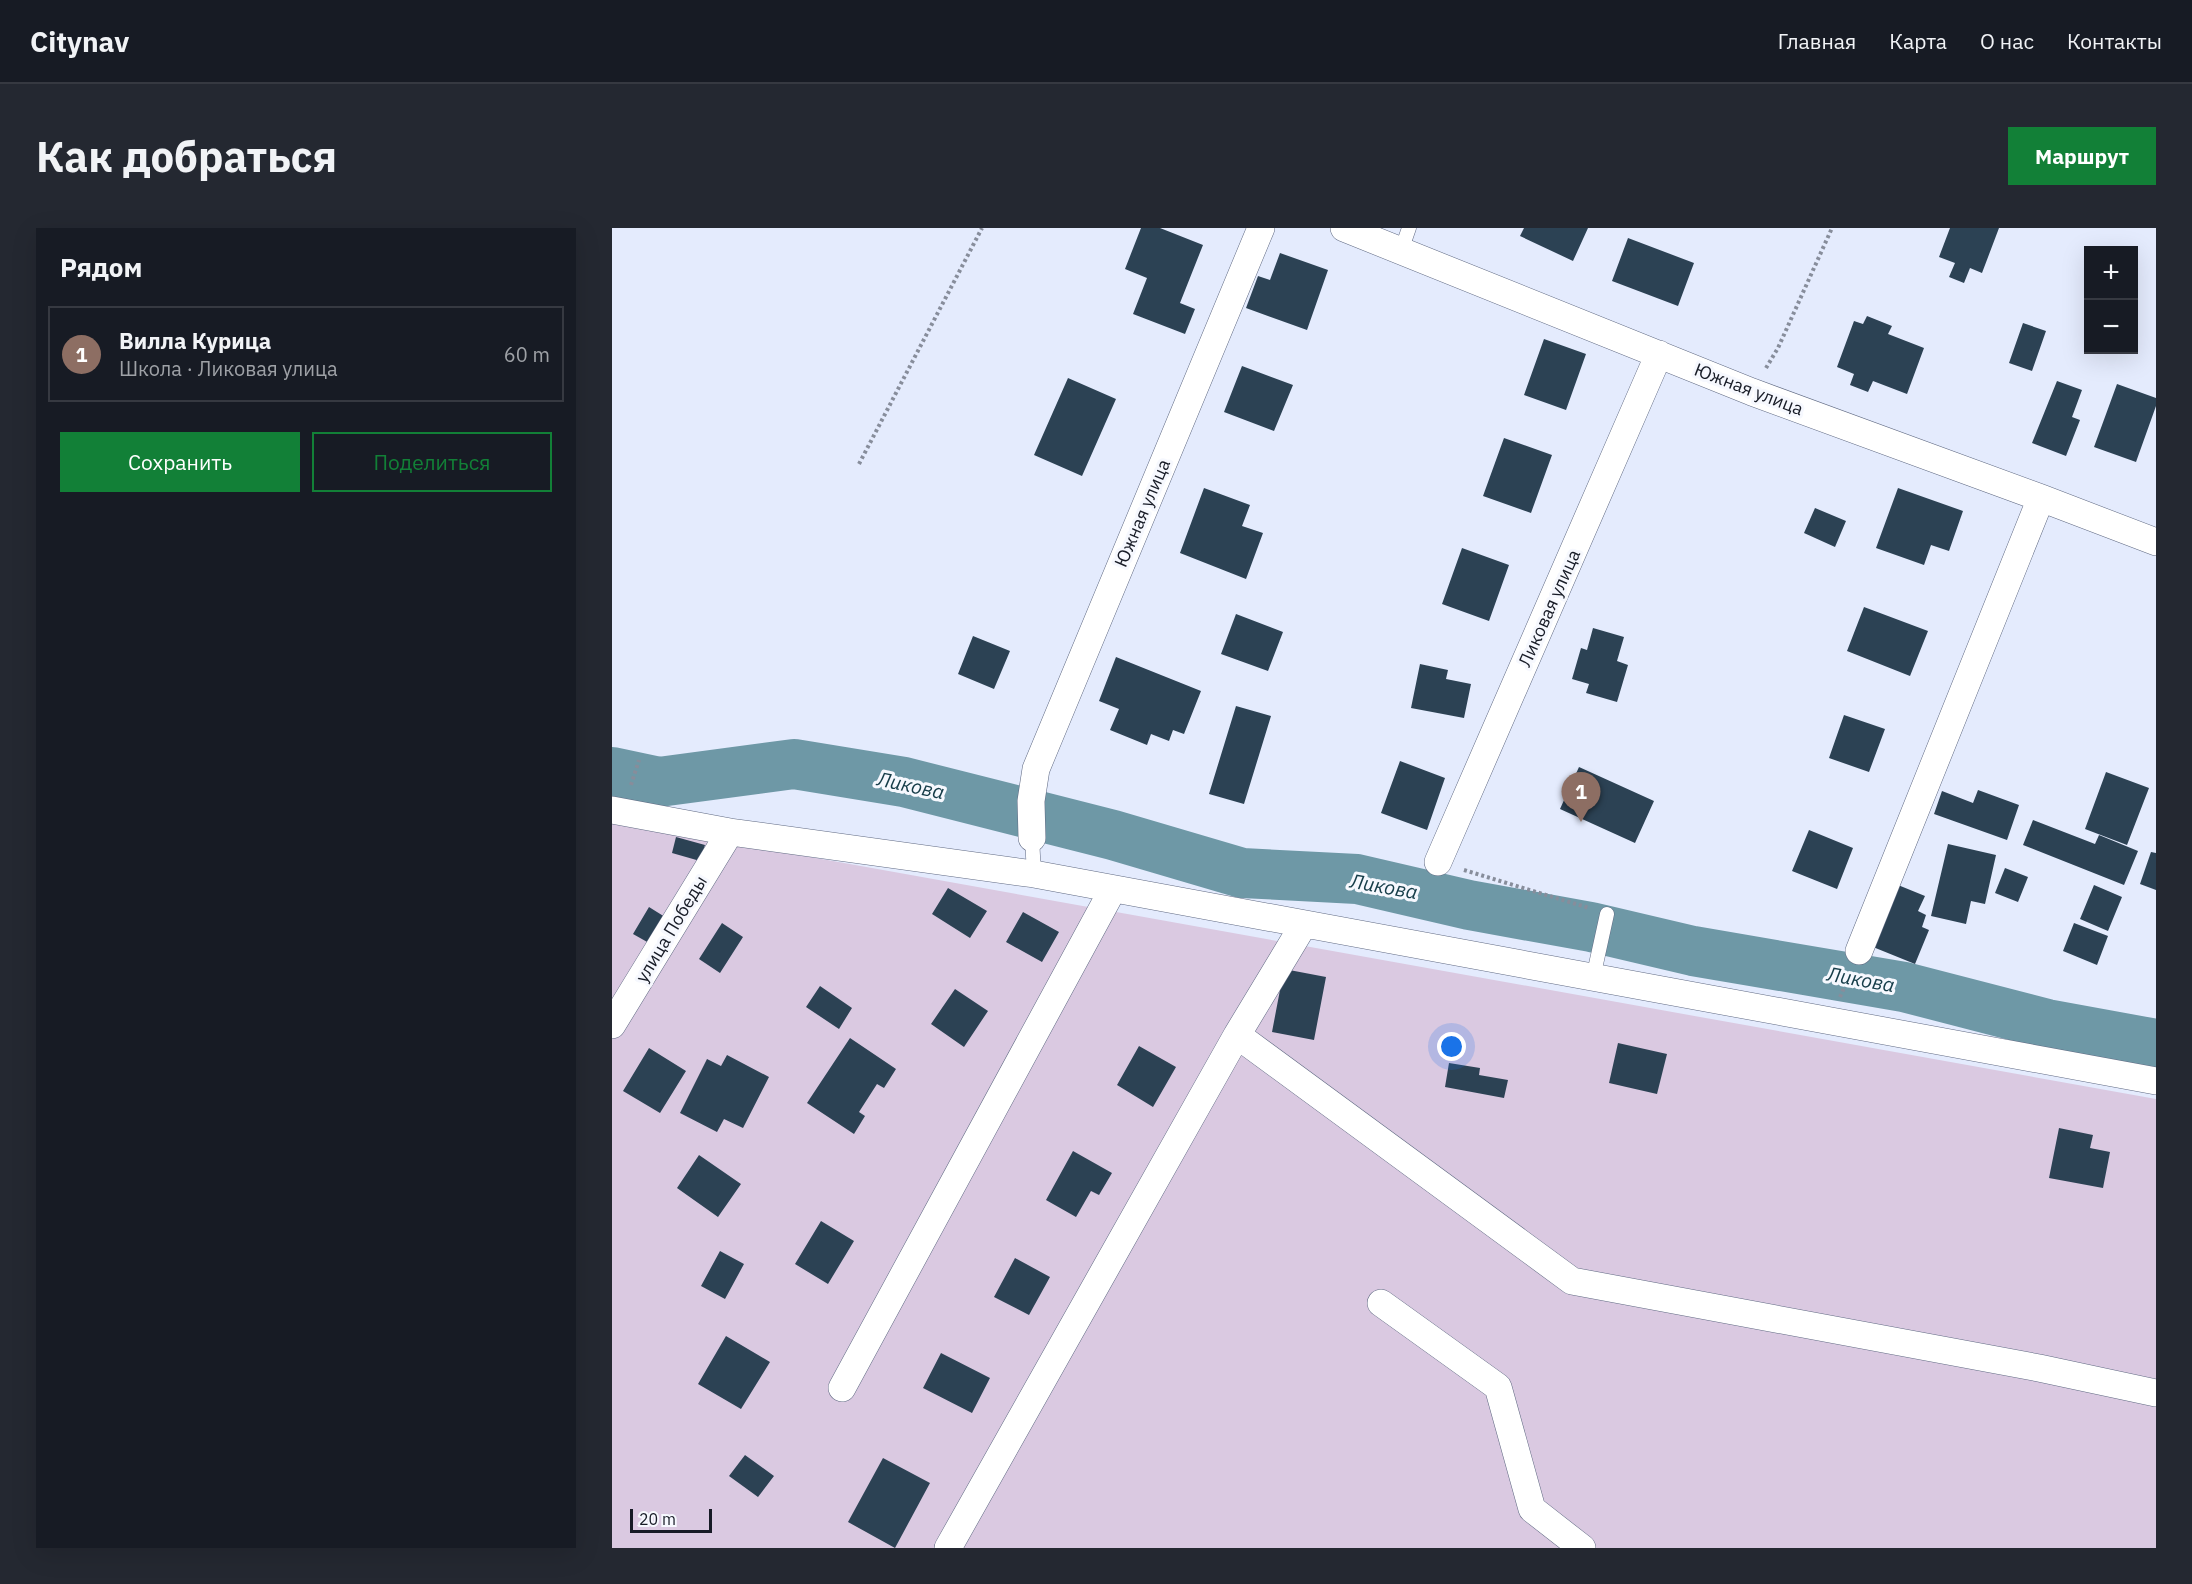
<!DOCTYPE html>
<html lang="ru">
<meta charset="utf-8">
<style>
body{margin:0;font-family:"IBM Plex Sans",sans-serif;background:#242831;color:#f1f3f6}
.controls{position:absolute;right:18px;top:18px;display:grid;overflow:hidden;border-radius:0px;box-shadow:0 6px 24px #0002}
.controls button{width:54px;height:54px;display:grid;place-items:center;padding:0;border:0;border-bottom:2px solid #363941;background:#171b24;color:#f1f3f6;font:30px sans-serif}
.scale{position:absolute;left:18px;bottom:15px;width:82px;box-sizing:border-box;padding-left:6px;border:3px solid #171b26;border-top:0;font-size:16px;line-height:21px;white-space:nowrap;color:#171b26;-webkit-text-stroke:4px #f6f8fe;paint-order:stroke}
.you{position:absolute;left:840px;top:819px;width:21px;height:21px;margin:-15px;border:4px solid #fff;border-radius:50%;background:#1a73e8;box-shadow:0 0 0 9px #1a73e833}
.badge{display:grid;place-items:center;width:39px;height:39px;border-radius:50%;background:#128037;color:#fff;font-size:20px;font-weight:700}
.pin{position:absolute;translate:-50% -50px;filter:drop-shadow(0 2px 3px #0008)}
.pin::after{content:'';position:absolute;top:32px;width:21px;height:18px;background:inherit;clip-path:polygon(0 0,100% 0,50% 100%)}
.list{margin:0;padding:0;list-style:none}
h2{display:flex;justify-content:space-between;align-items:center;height:78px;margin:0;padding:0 24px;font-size:26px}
h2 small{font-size:20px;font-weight:400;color:#9ea1a6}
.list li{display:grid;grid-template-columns:39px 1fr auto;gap:18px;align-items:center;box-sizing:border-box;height:96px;margin:0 12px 12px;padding:0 12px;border:2px solid #363941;border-radius:0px}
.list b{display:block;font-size:22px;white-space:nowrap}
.list p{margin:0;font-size:20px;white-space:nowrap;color:#9ea1a6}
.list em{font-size:20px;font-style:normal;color:#9ea1a6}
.actions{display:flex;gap:12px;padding:18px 24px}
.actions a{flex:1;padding:14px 0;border:2px solid #128037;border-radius:0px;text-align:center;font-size:21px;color:#128037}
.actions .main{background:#128037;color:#fff}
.map{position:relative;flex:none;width:1544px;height:1320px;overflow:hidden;border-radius:0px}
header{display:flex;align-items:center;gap:36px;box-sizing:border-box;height:84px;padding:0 30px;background:#171b24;border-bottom:2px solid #363941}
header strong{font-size:28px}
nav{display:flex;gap:33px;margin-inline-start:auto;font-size:21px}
.intro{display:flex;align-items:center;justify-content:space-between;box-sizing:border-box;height:144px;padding:0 36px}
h1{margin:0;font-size:42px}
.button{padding:15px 27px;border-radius:0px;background:#128037;color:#fff;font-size:21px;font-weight:700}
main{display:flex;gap:36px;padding:0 36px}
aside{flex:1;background:#171b24;border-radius:0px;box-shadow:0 6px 24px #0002}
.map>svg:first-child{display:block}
.green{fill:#dac9e1}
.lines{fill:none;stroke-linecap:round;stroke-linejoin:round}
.river{stroke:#6e98a6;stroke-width:50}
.building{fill:#2c4254}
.lane-casing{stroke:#606a83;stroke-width:15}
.street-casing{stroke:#606a83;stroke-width:28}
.path{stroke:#878d9b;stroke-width:4;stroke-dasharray:3 3;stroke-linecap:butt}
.lane{stroke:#fff;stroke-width:14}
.street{stroke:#fff;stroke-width:27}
.labels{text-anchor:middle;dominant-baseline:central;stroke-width:6;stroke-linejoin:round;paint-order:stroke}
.street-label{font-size:18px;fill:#171b26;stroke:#f6f8fe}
.water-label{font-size:20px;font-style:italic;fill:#153c48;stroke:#f6f8fe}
</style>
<header>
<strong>Citynav</strong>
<nav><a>Главная</a><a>Карта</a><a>О нас</a><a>Контакты</a></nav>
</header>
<div class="intro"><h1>Как добраться</h1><a class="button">Маршрут</a></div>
<main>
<aside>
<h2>Рядом<small></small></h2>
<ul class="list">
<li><span class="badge" style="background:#8d6e63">1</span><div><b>Вилла Курица</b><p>Школа · Ликовая улица</p></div><em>60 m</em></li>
</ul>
<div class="actions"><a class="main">Сохранить</a><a>Поделиться</a></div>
</aside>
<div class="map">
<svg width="1544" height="1320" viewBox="0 0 1544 1320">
<rect width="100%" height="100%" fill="#e4ebfd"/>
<!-- green -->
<path class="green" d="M 0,580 L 104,612 L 1544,871 L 1544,1320 L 0,1320 Z"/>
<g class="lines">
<!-- river -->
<path class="river" d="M 0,544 L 47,554 L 182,536 L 292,554 L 501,607 L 630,645 L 745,651 L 857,677 L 979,699 L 1081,723 L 1292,759 L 1435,796 L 1544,816"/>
</g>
<!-- building -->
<path class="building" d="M 529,0 L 548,0 L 591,17 L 568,75 L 583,81 L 573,106 L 521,86 L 535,50 L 513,41 Z
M 912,0 L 976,0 L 961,33 L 908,8 Z
M 1338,0 L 1387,0 L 1370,45 L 1358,40 L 1352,55 L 1337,49 L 1343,35 L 1327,29 Z
M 1016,10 L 1082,35 L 1066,78 L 1000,53 Z
M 668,25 L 716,42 L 695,102 L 634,80 L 646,48 L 658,52 Z
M 1255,88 L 1280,98 L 1276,106 L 1312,120 L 1295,166 L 1261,153 L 1256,164 L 1238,157 L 1242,146 L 1225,139 L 1242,93 L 1251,96 Z
M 1411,95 L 1434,103 L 1420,143 L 1397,135 Z
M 932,111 L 974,126 L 954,182 L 912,167 Z
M 630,138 L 681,157 L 662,203 L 612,184 Z
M 456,150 L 504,171 L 470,248 L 422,227 Z
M 1445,153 L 1470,162 L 1460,189 L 1468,192 L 1454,228 L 1420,215 Z
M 1505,156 L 1544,170 L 1544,178 L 1524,234 L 1482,219 Z
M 892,210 L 940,227 L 919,285 L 871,268 Z
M 592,260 L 638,277 L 630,298 L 651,305 L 634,351 L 568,325 Z
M 1286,260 L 1351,283 L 1337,323 L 1319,317 L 1312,337 L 1264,320 Z
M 1203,280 L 1234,293 L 1223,319 L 1192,305 Z
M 850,320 L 897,337 L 877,393 L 830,376 Z
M 1252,379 L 1316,403 L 1298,448 L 1235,423 Z
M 624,386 L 671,404 L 656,443 L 609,426 Z
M 981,400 L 1012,409 L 1005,433 L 1016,437 L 1005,474 L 974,465 L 977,456 L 960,451 L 969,420 L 975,422 Z
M 361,408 L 398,423 L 382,461 L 346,446 Z
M 504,429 L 589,463 L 572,506 L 561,502 L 557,513 L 539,506 L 535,517 L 498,502 L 507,481 L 487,473 Z
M 808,436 L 836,442 L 834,451 L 859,456 L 852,490 L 799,480 Z
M 624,478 L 659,488 L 632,576 L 597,566 Z
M 1232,487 L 1273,501 L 1257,544 L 1217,530 Z
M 788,533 L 833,550 L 815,602 L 769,585 Z
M 967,539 L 1042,573 L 1023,615 L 948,581 Z
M 1494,544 L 1537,560 L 1515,617 L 1473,601 Z
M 1366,562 L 1407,577 L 1395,612 L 1322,586 L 1330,563 L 1361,575 Z
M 1421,592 L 1483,616 L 1487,607 L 1526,623 L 1512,657 L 1411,617 Z
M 1197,602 L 1241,620 L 1225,661 L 1180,643 Z
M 64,609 L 93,617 L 88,633 L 60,625 Z
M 1336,616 L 1384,627 L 1373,676 L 1359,673 L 1354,696 L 1319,688 Z
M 1539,624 L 1544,625 L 1544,662 L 1528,656 Z
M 1393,640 L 1416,649 L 1406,674 L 1383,665 Z
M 1286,657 L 1313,668 L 1306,683 L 1314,687 L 1310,699 L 1317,702 L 1303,736 L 1261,719 Z
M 1482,657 L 1510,669 L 1496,703 L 1468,691 Z
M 336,660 L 375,683 L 358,710 L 320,686 Z
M 37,679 L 53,689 L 37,715 L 21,706 Z
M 411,684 L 447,704 L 430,734 L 394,714 Z
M 110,695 L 131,709 L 108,745 L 87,731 Z
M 1462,695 L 1496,708 L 1485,737 L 1451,723 Z
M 672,741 L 714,749 L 702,812 L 660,804 Z
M 208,758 L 240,780 L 227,801 L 194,779 Z
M 343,761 L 376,783 L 352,819 L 319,796 Z
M 238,810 L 284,841 L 272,860 L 265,856 L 247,884 L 253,888 L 242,906 L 195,875 Z
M 1006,815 L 1055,826 L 1045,866 L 997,855 Z
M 527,818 L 564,839 L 541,879 L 505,857 Z
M 37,820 L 74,843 L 48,885 L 11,863 Z
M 115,827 L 157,849 L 131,900 L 112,891 L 105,904 L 68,885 L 95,831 L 109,838 Z
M 837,835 L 868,840 L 867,847 L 896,852 L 892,870 L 833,859 Z
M 1447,900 L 1481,907 L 1478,920 L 1498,924 L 1491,960 L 1437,950 Z
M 461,923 L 500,945 L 487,967 L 479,963 L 464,989 L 434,972 Z
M 87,927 L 129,956 L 106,989 L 65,960 Z
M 209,993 L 242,1013 L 216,1056 L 183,1036 Z
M 108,1023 L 132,1036 L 113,1071 L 89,1058 Z
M 403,1030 L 438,1049 L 417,1087 L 382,1069 Z
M 114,1108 L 158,1134 L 129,1181 L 86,1156 Z
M 329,1125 L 378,1150 L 360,1185 L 311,1160 Z
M 133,1227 L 162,1248 L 146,1269 L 117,1248 Z
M 271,1230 L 318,1255 L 283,1320 L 236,1294 Z"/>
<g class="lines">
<defs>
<path id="lane" d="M 789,23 L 797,0
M 420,610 L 422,646
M 981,750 L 995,686"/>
<path id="street" d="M 732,0 L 1140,164 L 1429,270 L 1544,314
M 0,582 L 118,604 L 422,646 L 1544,853
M 420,610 L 419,573 L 424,541 L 649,0
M 826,634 L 1047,126
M 1247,723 L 1429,270
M 0,797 L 118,604
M 625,807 L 960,1053 L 1427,1140 L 1544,1165
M 769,1075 L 886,1159 L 920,1281 L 970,1320
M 230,1160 L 501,661
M 336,1320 L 625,807 L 692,696"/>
</defs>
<!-- lane casing -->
<use href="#lane" class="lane-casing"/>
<!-- street casing -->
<use href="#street" class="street-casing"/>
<!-- path -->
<path class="path" d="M 1154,140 L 1166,120 L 1220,0
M 247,236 L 370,0
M 19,557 L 27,532
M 852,642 L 977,680
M 1228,769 L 1238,746"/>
<!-- lane -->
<use href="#lane" class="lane"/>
<!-- street -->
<use href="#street" class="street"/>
</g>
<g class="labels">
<!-- street labels -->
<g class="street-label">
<text transform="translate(1137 161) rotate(21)">Южная улица</text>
<text transform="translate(530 285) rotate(-67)">Южная улица</text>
<text transform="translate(937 380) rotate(-66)">Ликовая улица</text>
<text transform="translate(59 701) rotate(-59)">улица Победы</text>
</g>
<!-- water labels -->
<g class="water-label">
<text transform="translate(299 557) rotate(12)">Ликова</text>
<text transform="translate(772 658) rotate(10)">Ликова</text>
<text transform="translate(1249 751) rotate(10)">Ликова</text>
</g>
</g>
</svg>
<div class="controls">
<button>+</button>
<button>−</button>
</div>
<div class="scale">20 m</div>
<div class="you"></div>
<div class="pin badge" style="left:969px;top:594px;background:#8d6e63">1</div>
</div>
</main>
